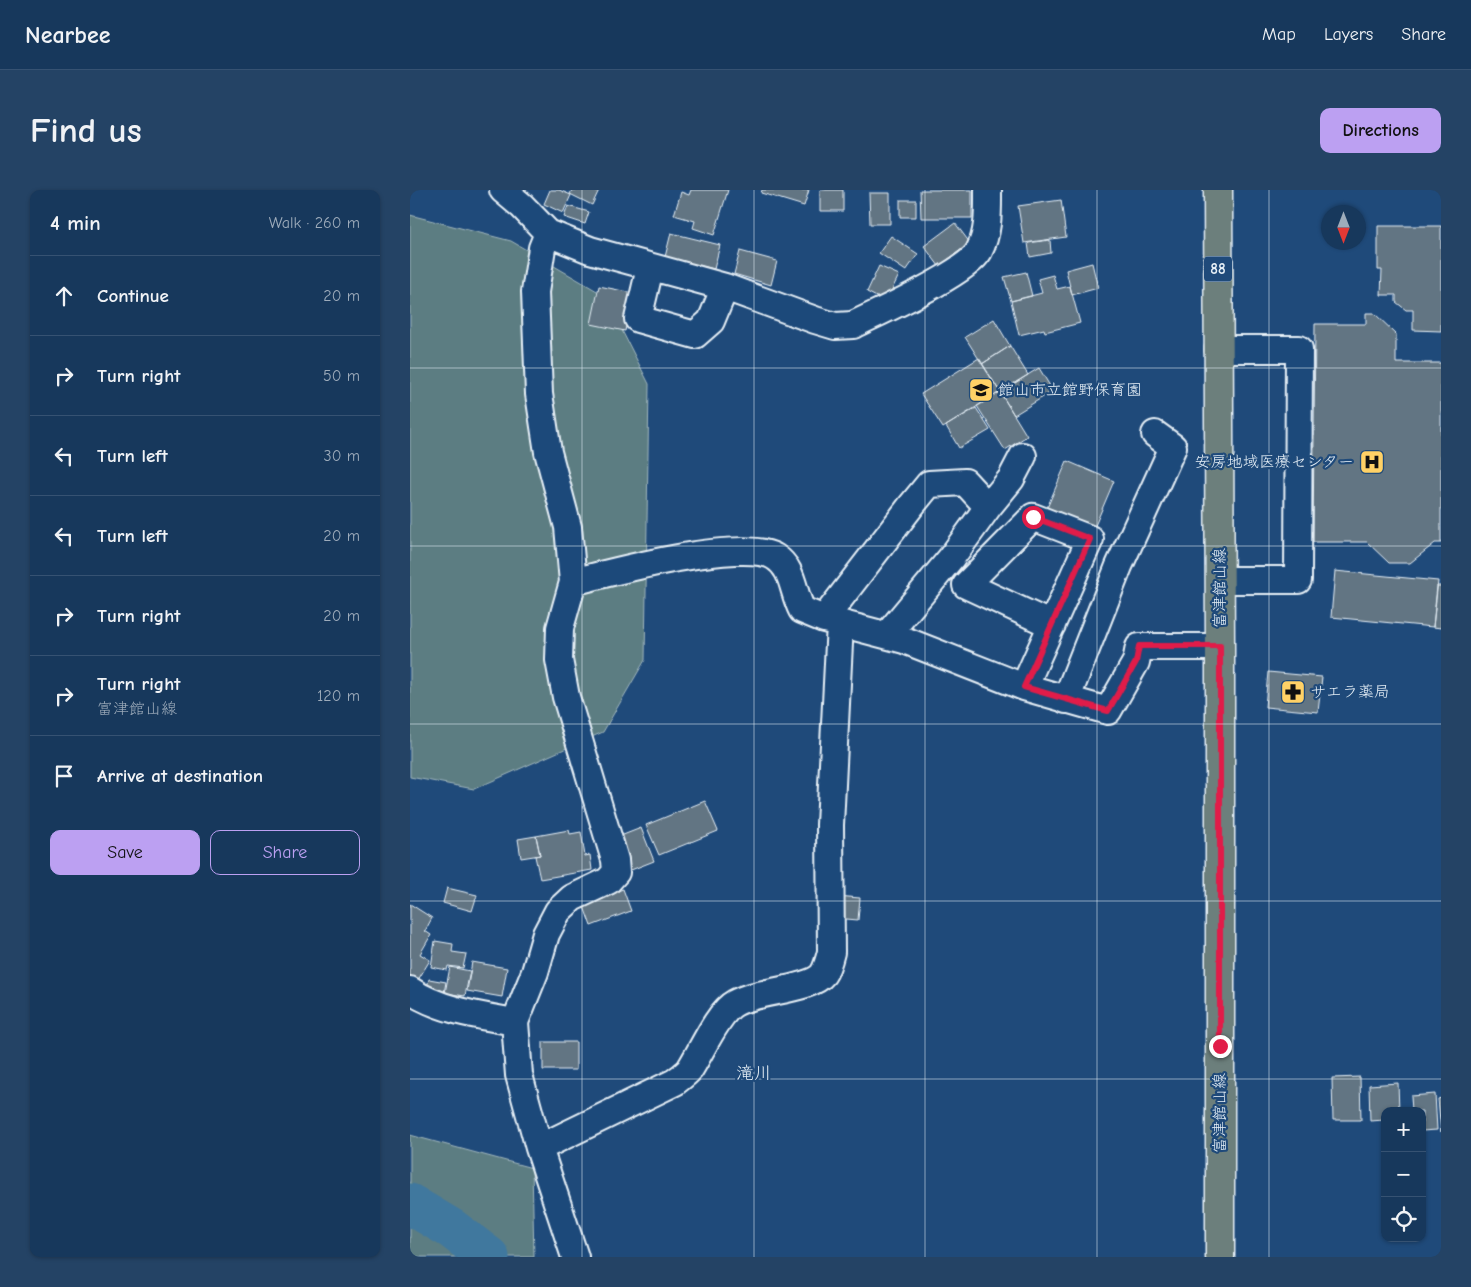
<!DOCTYPE html>
<meta charset="utf-8">
<style>
body{margin:0;font-family:"Comic Neue","Klee One",sans-serif;background:#244365;color:#f1f3f6}
.controls{position:absolute;right:15px;bottom:15px;display:grid;overflow:hidden;border-radius:10px;box-shadow:0 1px 4px #0004}
.controls button{width:45px;height:45px;display:grid;place-items:center;padding:0;border:0;border-bottom:1px solid #365272;background:#17385c;color:#f1f3f6;font:25px sans-serif}
.compass{position:absolute;left:911px;top:15px;width:45px;height:45px;border-radius:50%;background:#17385c;box-shadow:0 1px 4px #0004;rotate:180deg}
.stop{position:absolute;width:15px;height:15px;margin:-11px;border:4px solid #e11d48;border-radius:50%;background:#fff}
.stop.end{background:#e11d48;border-color:#fff;box-shadow:0 1px 5px #0008}
.list{margin:0;padding:0;list-style:none}
h2{display:flex;justify-content:space-between;align-items:center;height:65px;margin:0;padding:0 20px;font-size:21px}
h2 small{font-size:16px;font-weight:400;color:#9eacbb}
.list li{display:grid;grid-template-columns:32px 1fr auto;gap:15px;align-items:center;box-sizing:border-box;height:80px;padding:0 20px;border-top:1px solid #365272}
.list b{display:block;font-size:19px;white-space:nowrap}
.list p{margin:0;font-size:16px;white-space:nowrap;color:#9eacbb}
.list em{font-size:16px;font-style:normal;color:#9eacbb}
.actions{display:flex;gap:10px;padding:15px 20px}
.actions a{flex:1;padding:11px 0;border:1px solid #bca0f2;border-radius:10px;text-align:center;font-size:18px;color:#bca0f2}
.actions .main{background:#bca0f2;color:#111}
.icon{flex:none;width:28px;height:28px;fill:none;stroke:currentColor;stroke-width:2;stroke-linecap:round;stroke-linejoin:round}
.map{position:relative;flex:none;width:1031px;height:1067px;overflow:hidden;border-radius:10px}
header{display:flex;align-items:center;gap:30px;box-sizing:border-box;height:70px;padding:0 25px;background:#17385c;border-bottom:1px solid #365272}
header strong{font-size:24px}
nav{display:flex;gap:28px;margin-inline-start:auto;font-size:18px}
.intro{display:flex;align-items:center;justify-content:space-between;box-sizing:border-box;height:120px;padding:0 30px}
h1{margin:0;font-size:35px}
.button{padding:12px 22px;border-radius:10px;background:#bca0f2;color:#111;font-size:18px;font-weight:700}
main{display:flex;gap:30px;padding:0 30px}
aside{flex:1;background:#17385c;border-radius:10px;box-shadow:0 1px 4px #0004}
.map>svg:first-child{display:block}
.green{fill:#5c7d82;stroke:#a2b7bd}
.lines{fill:none;stroke-linecap:round;stroke-linejoin:round}
.river{stroke:#41789e;stroke-width:41}
.building{fill:#627583;stroke:#e8f1f8}
.minor-casing{stroke:#e8f1f8;stroke-width:30}
.major-casing{stroke:#e8f1f8;stroke-width:31}
.minor{stroke:#1f4a7a;stroke-width:26}
.major{stroke:#6c7f7c;stroke-width:28}
.route{stroke:#e11d48;stroke-width:6}
.grid{fill:none;stroke:#e8f1f8;stroke-width:1;stroke-opacity:0.55}
.labels{text-anchor:middle;dominant-baseline:central;stroke-width:4.5;stroke-linejoin:round;paint-order:stroke}
.shield{fill:#1f4a7a;stroke:#acbfd2;stroke-width:1}
.shield-label{font-size:15px;font-weight:bold;fill:#e8f1f8}
.poi-label{font-size:16px;fill:#e8f1f8;stroke:#1f4a7a;text-anchor:start}
.street-label{font-size:16px;fill:#e8f1f8;stroke:#1f4a7a}
.neighbourhood-label{font-size:18px;fill:#e8f1f8;stroke:#1f4a7a}
</style>
<header>
<strong>Nearbee</strong>
<nav><a>Map</a><a>Layers</a><a>Share</a></nav>
</header>
<div class="intro"><h1>Find us</h1><a class="button">Directions</a></div>
<main>
<aside>
<h2>4 min<small>Walk · 260 m</small></h2>
<ul class="list">
<li><svg class="icon" aria-label="ahead" viewBox="0 0 24 24"><path d="M12 20V5M6 11l6-6 6 6"/></svg><div><b>Continue</b></div><em>20 m</em></li>
<li><svg class="icon" aria-label="right" viewBox="0 0 24 24"><path d="M7 20v-9h11M14 6l5 5-5 5"/></svg><div><b>Turn right</b></div><em>50 m</em></li>
<li><svg class="icon" aria-label="left" viewBox="0 0 24 24"><path d="M17 20v-9H6M10 6l-5 5 5 5"/></svg><div><b>Turn left</b></div><em>30 m</em></li>
<li><svg class="icon" aria-label="left" viewBox="0 0 24 24"><path d="M17 20v-9H6M10 6l-5 5 5 5"/></svg><div><b>Turn left</b></div><em>20 m</em></li>
<li><svg class="icon" aria-label="right" viewBox="0 0 24 24"><path d="M7 20v-9h11M14 6l5 5-5 5"/></svg><div><b>Turn right</b></div><em>20 m</em></li>
<li><svg class="icon" aria-label="right" viewBox="0 0 24 24"><path d="M7 20v-9h11M14 6l5 5-5 5"/></svg><div><b>Turn right</b><p>富津館山線</p></div><em>120 m</em></li>
<li><svg class="icon" aria-label="arrive" viewBox="0 0 24 24"><path d="M6 21V4h12l-3 4 3 4H6"/></svg><div><b>Arrive at destination</b></div></li>
</ul>
<div class="actions"><a class="main">Save</a><a>Share</a></div>
</aside>
<div class="map">
<svg width="1031" height="1067" viewBox="0 0 1031 1067">
<rect width="100%" height="100%" fill="#1f4a7a"/>
<filter id="ink" filterUnits="userSpaceOnUse"><feTurbulence type="fractalNoise" baseFrequency=".02" numOctaves="2"/><feDisplacementMap in="SourceGraphic" scale="10" xChannelSelector="R" yChannelSelector="G"/><feConvolveMatrix kernelMatrix="1 2 1 2 8 2 1 2 1" color-interpolation-filters="sRGB"/></filter>
<g filter="url(#ink)">
<!-- green -->
<path class="green" d="M 0,25 L 101,51 L 194,105 L 239,194 L 235,470 L 193,542 L 64,599 L 0,587 Z
M 0,945 L 122,978 L 124,1067 L 0,1067 Z"/>
<g class="lines">
<!-- river -->
<path class="river" d="M 0,1014 L 42,1039 L 79,1067"/>
</g>
<!-- building -->
<path class="building" d="M 140,0 L 149,0 L 161,5 L 153,23 L 134,14 Z
M 162,0 L 189,0 L 182,15 L 160,4 Z
M 281,0 L 318,0 L 304,45 L 283,38 L 285,31 L 264,25 L 271,2 L 279,5 Z
M 352,0 L 399,0 L 394,16 L 351,3 Z
M 410,0 L 433,0 L 433,21 L 410,21 Z
M 510,0 L 562,0 L 562,28 L 511,28 Z
M 459,3 L 480,3 L 480,34 L 460,34 Z
M 490,10 L 506,10 L 506,27 L 490,27 Z
M 651,10 L 656,47 L 614,53 L 608,16 Z
M 158,16 L 179,22 L 175,34 L 154,27 Z
M 545,33 L 560,53 L 529,76 L 514,56 Z
M 968,36 L 1031,36 L 1031,141 L 1003,140 L 1003,120 L 996,120 L 986,112 L 986,105 L 971,105 L 972,80 L 968,80 Z
M 261,43 L 310,55 L 304,79 L 255,67 Z
M 481,46 L 508,64 L 496,81 L 469,63 Z
M 640,50 L 641,63 L 620,67 L 618,53 Z
M 330,61 L 367,71 L 361,95 L 324,84 Z
M 682,73 L 688,98 L 662,105 L 656,80 Z
M 469,76 L 489,85 L 476,112 L 457,102 Z
M 616,82 L 622,106 L 601,111 L 594,87 Z
M 643,85 L 647,99 L 660,96 L 670,133 L 635,142 L 634,139 L 609,145 L 601,111 L 632,103 L 628,89 Z
M 189,96 L 223,103 L 215,141 L 181,134 Z
M 956,123 L 964,123 L 986,144 L 986,173 L 1031,173 L 1031,353 L 1025,353 L 1000,373 L 979,373 L 957,352 L 903,352 L 905,134 L 956,134 Z
M 584,129 L 600,156 L 572,174 L 555,147 Z
M 600,156 L 618,185 L 590,202 L 572,174 Z
M 569,168 L 590,202 L 533,238 L 511,204 Z
M 629,178 L 643,201 L 604,225 L 590,202 Z
M 590,202 L 617,246 L 595,260 L 567,216 Z
M 566,218 L 580,240 L 549,258 L 536,236 Z
M 657,271 L 704,291 L 681,345 L 634,325 Z
M 925,381 L 1028,391 L 1023,437 L 921,427 Z
M 1027,396 L 1031,396 L 1031,438 L 1023,437 Z
M 858,482 L 912,487 L 908,522 L 855,517 Z
M 295,611 L 308,641 L 249,665 L 236,635 Z
M 231,638 L 244,671 L 221,680 L 208,647 Z
M 159,640 L 160,644 L 171,642 L 175,666 L 180,665 L 182,680 L 130,689 L 125,666 L 130,665 L 126,646 Z
M 126,646 L 130,665 L 111,668 L 108,649 Z
M 37,698 L 67,705 L 62,721 L 33,713 Z
M 213,699 L 221,721 L 181,736 L 173,714 Z
M 427,706 L 450,708 L 448,730 L 425,728 Z
M 0,714 L 22,728 L 15,741 L 21,745 L 10,764 L 20,770 L 8,790 L 0,786 Z
M 25,751 L 43,754 L 42,762 L 56,764 L 53,778 L 38,776 L 37,780 L 21,777 Z
M 62,772 L 97,778 L 92,807 L 57,801 Z
M 40,777 L 60,781 L 55,806 L 35,803 Z
M 19,789 L 36,792 L 33,809 L 15,806 Z
M 133,852 L 166,852 L 166,880 L 133,880 Z
M 950,887 L 951,930 L 923,930 L 922,888 Z
M 988,893 L 989,921 L 975,921 L 975,930 L 960,931 L 959,895 Z
M 1025,904 L 1027,940 L 1012,941 L 1012,921 L 1002,921 L 1001,906 Z
M 1031,908 L 1031,942 L 1028,909 Z"/>
<g class="lines">
<defs>
<path id="minor" d="M 93,0 L 112,16 L 138,43 L 180,60 L 315,97 L 405,130 L 425,136 L 443,135 C 469,122 557,83 569,61 C 579,42 578,21 578,0
M 138,43 L 132,58 L 125,102 L 129,204 L 138,262 L 158,337 L 163,392 L 150,438 L 149,470 L 156,507 L 205,670 L 206,682 L 198,691 L 162,708 L 148,721 L 136,744 L 125,782 L 105,832 L 109,885 L 129,958 L 165,1067
M 240,78 L 228,129 L 285,145 L 301,131 L 315,97
M 808,159 L 889,159 L 888,390 L 810,390
M 578,317 L 601,289 L 613,266
M 163,392 C 201,382 334,347 365,367 C 384,379 382,401 392,420 L 414,429 L 494,450 L 614,497 L 698,521 L 726,472 L 729,457 L 810,457
M 414,429 L 501,316 L 519,294 L 555,292 L 578,317 L 541,368 L 477,445
M 614,497 L 680,349 L 623,327 L 556,395 L 642,435
M 656,510 L 709,376 L 763,257 L 745,244
M 0,800 C 28,820 71,826 105,832
M 129,958 L 265,892 C 270,888 276,884 280,879 C 291,862 308,822 325,813 C 346,801 401,800 413,784 C 417,778 419,770 421,762 L 420,635 L 430,433"/>
<path id="major" d="M 808,0 L 810,457 L 810,1067"/>
</defs>
<!-- minor casing -->
<use href="#minor" class="minor-casing"/>
<!-- major casing -->
<use href="#major" class="major-casing"/>
<!-- minor -->
<use href="#minor" class="minor"/>
<!-- major -->
<use href="#major" class="major"/>
</g>
</g>
<g class="lines" filter="url(#ink)">
<!-- route -->
<path class="route" d="M 623,327 L 680,349 L 614,497 L 698,521 L 726,472 L 729,456 L 810,456 L 810,856"/>
</g>
<!-- grid -->
<path class="grid" d="M 172,0 L 172,1067M 344,0 L 344,1067M 515,0 L 515,1067M 687,0 L 687,1067M 859,0 L 859,1067M 0,178 L 1031,178M 0,356 L 1031,356M 0,534 L 1031,534M 0,711 L 1031,711M 0,889 L 1031,889"/>
<!-- icons -->
<defs>
<symbol id="school-square" viewBox="-11 -11 22 22"><rect x="-9" y="-9" width="18" height="18" rx="4" fill="#ffd166" stroke="#1f4a7a"/><path d="M0-5L7-2L0 1L-7-2ZM-4 1L0 2.5L4 1V4Q0 6-4 4Z" fill="#111"/></symbol>
<symbol id="hospital-square" viewBox="-11 -11 22 22"><rect x="-9" y="-9" width="18" height="18" rx="4" fill="#ffd166" stroke="#1f4a7a"/><path d="M-5-5h3v3.5h4V-5h3V5h-3V1.5h-4V5h-3Z" fill="#111"/></symbol>
<symbol id="pharmacy-square" viewBox="-11 -11 22 22"><rect x="-9" y="-9" width="18" height="18" rx="4" fill="#ffd166" stroke="#1f4a7a"/><path d="M-2-6h4v4h4v4h-4v4h-4v-4h-4v-4h4Z" fill="#111"/></symbol>
</defs>
<g fill-rule="evenodd">
<use href="#school-square" x="557" y="186" width="28" height="28"/>
<use href="#hospital-square" x="948" y="258" width="28" height="28"/>
<use href="#pharmacy-square" x="869" y="488" width="28" height="28"/>
</g>
<g class="labels">
<!-- shield labels -->
<rect class="shield" x="794" y="66.5" width="28" height="25" rx="4"/>
<g class="shield-label">
<text x="808" y="79">88</text>
</g>
<!-- poi labels -->
<g class="poi-label">
<text x="588" y="200">館山市立館野保育園</text>
<text x="944" y="272" text-anchor="end">安房地域医療センター</text>
<text x="900" y="502">サエラ薬局</text>
</g>
<!-- street labels -->
<g class="street-label">
<text transform="translate(810 398) rotate(-90)">富津館山線</text>
<text transform="translate(810 923) rotate(-90)">富津館山線</text>
</g>
<!-- neighbourhood labels -->
<g class="neighbourhood-label">
<text x="344" y="883">滝川</text>
</g>
</g>
</svg>
<div class="controls">
<button>+</button>
<button>−</button>
<button><svg class="icon" aria-label="locate" viewBox="0 0 24 24"><circle cx="12" cy="12" r="6"/><path d="M12 2v4M12 18v4M2 12h4M18 12h4"/></svg></button>
</div>
<svg class="compass" viewBox="-18 -18 36 36"><path d="M0-13l5 13h-10z" fill="#e53935"/><path d="M0 13l5-13h-10z" fill="#9eacbb"/></svg>
<div class="stop" style="left:623px;top:327px"></div>
<div class="stop end" style="left:810px;top:856px"></div>
</div>
</main>
